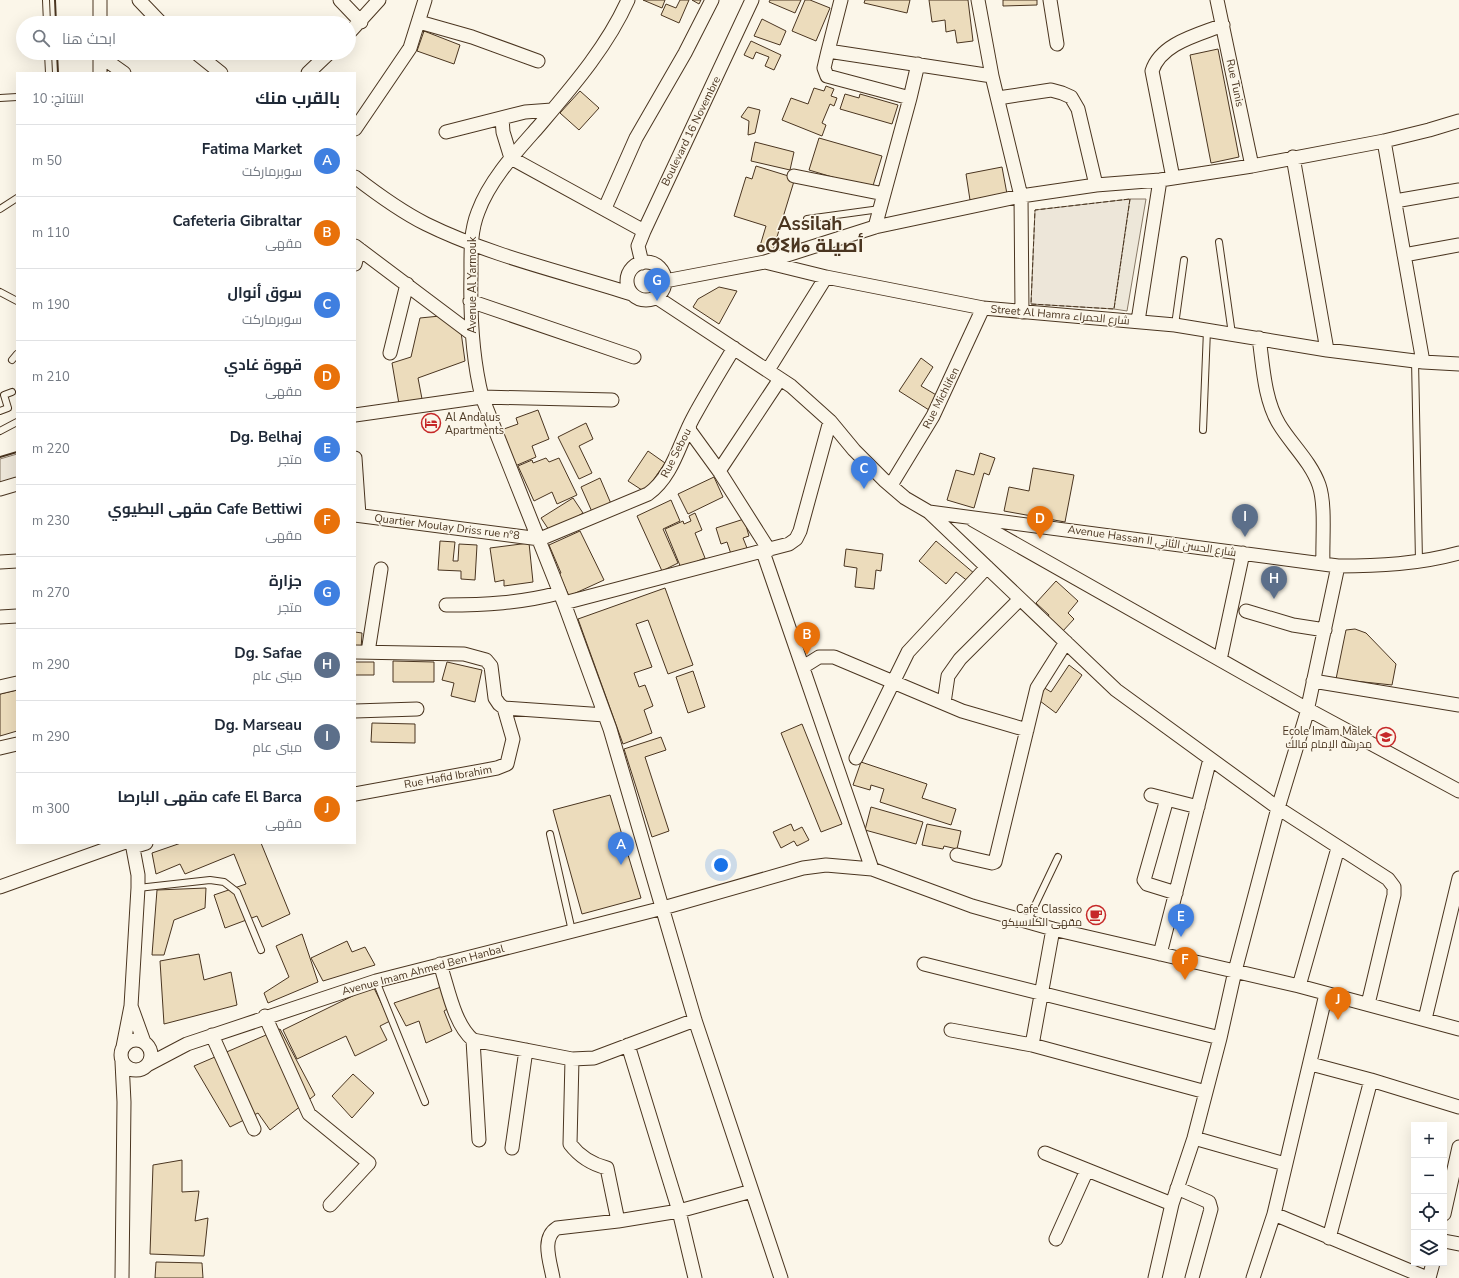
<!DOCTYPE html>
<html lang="ar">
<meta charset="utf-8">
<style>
body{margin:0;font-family:"Nunito Sans",Cairo,"Noto Sans Tifinagh",sans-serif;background:#f2f2f3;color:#1f2937;direction:rtl}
.controls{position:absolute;right:12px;bottom:12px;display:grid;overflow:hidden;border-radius:0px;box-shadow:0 4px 16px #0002}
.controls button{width:36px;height:36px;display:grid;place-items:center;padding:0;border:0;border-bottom:1px solid #e0e1e3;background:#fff;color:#1f2937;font:20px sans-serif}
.you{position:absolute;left:721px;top:865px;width:14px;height:14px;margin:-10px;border:3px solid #fff;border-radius:50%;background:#1a73e8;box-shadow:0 0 0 6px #1a73e833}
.badge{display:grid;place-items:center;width:26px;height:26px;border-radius:50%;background:#ea580c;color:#fff;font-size:13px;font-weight:700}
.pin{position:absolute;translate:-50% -33px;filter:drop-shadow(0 1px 2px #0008)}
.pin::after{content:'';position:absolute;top:21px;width:14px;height:12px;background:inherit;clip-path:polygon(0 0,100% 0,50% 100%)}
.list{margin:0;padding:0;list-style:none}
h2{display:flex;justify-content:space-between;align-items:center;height:52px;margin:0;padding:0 16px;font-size:17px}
h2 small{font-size:13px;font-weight:400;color:#747a83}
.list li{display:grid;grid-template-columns:26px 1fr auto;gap:12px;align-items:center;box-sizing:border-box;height:72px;padding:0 16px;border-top:1px solid #e0e1e3}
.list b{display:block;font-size:15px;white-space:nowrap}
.list p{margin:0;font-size:13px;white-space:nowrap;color:#747a83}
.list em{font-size:13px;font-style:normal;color:#747a83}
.icon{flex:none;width:22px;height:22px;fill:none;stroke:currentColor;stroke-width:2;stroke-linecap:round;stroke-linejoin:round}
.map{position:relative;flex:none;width:1459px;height:1278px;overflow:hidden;direction:ltr}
.search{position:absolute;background:#fff;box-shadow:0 4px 16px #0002;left:16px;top:16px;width:340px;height:44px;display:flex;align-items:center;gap:10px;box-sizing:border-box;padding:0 14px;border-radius:22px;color:#747a83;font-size:15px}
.panel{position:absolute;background:#fff;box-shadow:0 4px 16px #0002;left:16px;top:72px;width:340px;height:772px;border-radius:0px;direction:rtl}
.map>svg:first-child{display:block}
.green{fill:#ede6d9;stroke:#887966}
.parking{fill:#ede7d9;stroke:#887966}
.building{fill:#ecdcbc;stroke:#4a3520}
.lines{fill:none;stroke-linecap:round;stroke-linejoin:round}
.lane-casing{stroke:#4a3520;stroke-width:8}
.street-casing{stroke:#4a3520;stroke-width:15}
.lane{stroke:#fbf6e9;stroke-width:6}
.street{stroke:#fbf6e9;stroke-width:13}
.fence{stroke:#4a3520;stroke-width:1;stroke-dasharray:5 2;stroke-linecap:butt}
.wall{stroke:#4a3520;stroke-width:2}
.labels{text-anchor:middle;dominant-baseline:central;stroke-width:3;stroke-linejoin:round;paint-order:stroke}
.street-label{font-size:11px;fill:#4a3520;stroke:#fbf6e9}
.poi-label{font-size:11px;fill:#4a3520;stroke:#fbf6e9;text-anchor:end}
.town-label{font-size:19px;font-weight:bold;fill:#4a3520;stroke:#fbf6e9}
</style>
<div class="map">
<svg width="1459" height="1278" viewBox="0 0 1459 1278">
<rect width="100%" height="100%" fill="#fbf6e9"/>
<!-- green -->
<path class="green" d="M 1130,199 L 1114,309 L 1031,304 L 1035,210 Z
M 17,454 L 17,479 L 0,485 L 0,459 Z"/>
<!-- parking -->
<path class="parking" d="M 1130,199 L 1146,199 L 1127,311 L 1114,309 Z"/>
<!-- building -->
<path class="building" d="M 643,0 L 665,0 L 662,8 Z
M 680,0 L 689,0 L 679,23 L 661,15 L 666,4 L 676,8 Z
M 692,0 L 701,0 L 699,4 Z
M 770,0 L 801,0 L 795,13 L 769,2 Z
M 805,0 L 810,0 L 830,8 L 816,41 L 792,31 Z
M 865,0 L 910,0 L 907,13 L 864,3 Z
M 929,0 L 968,0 L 973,41 L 957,43 L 955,30 L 946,32 L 945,20 L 932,22 Z
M 1003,0 L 1037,0 L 1037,5 L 1003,6 Z
M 762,19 L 786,31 L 780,45 L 754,36 Z
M 424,31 L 460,45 L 454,64 L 417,51 Z
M 751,41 L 781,55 L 774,70 L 765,66 L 769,57 L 756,52 L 753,59 L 744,55 Z
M 1218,49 L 1239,157 L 1211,163 L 1190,55 Z
M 826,86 L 834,89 L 831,96 L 837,98 L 834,106 L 830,104 L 822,123 L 826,125 L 822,136 L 782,120 L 791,98 L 808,104 L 814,88 L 824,91 Z
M 580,91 L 599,108 L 579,130 L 560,113 Z
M 845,94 L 859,98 L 860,94 L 898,105 L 892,124 L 840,109 Z
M 748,107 L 760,110 L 755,133 L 748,135 L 749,121 L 741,117 Z
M 819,138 L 882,156 L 872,189 L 809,170 Z
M 755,142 L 794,152 L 790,170 L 751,161 Z
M 756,166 L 795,178 L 773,250 L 760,246 L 766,226 L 734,216 L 746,177 L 752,179 Z
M 1002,167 L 1007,194 L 970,200 L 966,174 Z
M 719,287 L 737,291 L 719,324 L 693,307 L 698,299 Z
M 440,316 L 461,332 L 465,361 L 418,378 L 423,404 L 399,404 L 392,363 L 411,357 L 420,318 Z
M 921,358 L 933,367 L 921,386 L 938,396 L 929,410 L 899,391 Z
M 538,410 L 549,439 L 532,446 L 536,457 L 515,466 L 501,430 L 518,424 L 516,418 Z
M 586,423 L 593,439 L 579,446 L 592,473 L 579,479 L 558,437 Z
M 648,451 L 665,463 L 645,492 L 628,481 Z
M 980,453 L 995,458 L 989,475 L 984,473 L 974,508 L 947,500 L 956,470 L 974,475 Z
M 546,458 L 549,462 L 559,458 L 577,495 L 557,504 L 552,492 L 534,501 L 518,466 L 532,460 L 533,463 Z
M 1033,468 L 1074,475 L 1065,522 L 1004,511 L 1009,487 L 1029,491 Z
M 714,477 L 723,497 L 688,514 L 678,494 Z
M 600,478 L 612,506 L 593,514 L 581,487 Z
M 573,498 L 583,513 L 551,533 L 541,518 Z
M 671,500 L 680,521 L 663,529 L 678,563 L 662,571 L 637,516 Z
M 695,513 L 702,530 L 695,533 L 705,558 L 681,568 L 665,529 L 683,521 L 684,524 L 691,521 L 689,516 Z
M 744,519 L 749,536 L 743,538 L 747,548 L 731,554 L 727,542 L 721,544 L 716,528 Z
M 580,531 L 604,580 L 569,596 L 559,574 L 561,573 L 549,545 Z
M 440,541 L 455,542 L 453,561 L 458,561 L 459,544 L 477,545 L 475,580 L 461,579 L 461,571 L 438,570 Z
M 936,541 L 975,574 L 969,582 L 956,572 L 946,584 L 919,561 Z
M 529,543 L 533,582 L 504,586 L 504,580 L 495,582 L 490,548 Z
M 846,549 L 883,554 L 881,571 L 876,570 L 874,589 L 855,587 L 857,568 L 844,566 Z
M 1056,581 L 1078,601 L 1068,613 L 1074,619 L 1062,632 L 1047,618 L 1049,615 L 1036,603 Z
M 665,588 L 693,665 L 668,674 L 648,620 L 636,624 L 652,667 L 634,673 L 639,687 L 645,685 L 653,706 L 644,710 L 652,733 L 623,744 L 578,619 Z
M 1355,629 L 1366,633 L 1396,664 L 1392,685 L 1336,679 L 1346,630 Z
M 355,632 L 362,633 L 361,650 L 355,649 Z
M 393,661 L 434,662 L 434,682 L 393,682 Z
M 355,662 L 374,662 L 374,675 L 355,675 Z
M 447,662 L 482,670 L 475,702 L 451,696 L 454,683 L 442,680 Z
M 1069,665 L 1082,675 L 1056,713 L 1036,698 L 1043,687 L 1051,692 Z
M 693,671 L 705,707 L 688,713 L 676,677 Z
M 17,690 L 17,731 L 0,736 L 0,694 Z
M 372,723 L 415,724 L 415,743 L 371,742 Z
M 802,724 L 842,824 L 821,832 L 781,733 Z
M 661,737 L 666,750 L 645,757 L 669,831 L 652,837 L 624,749 Z
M 861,762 L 927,784 L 922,798 L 956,809 L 951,825 L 880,802 L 884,789 L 871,785 L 870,790 L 853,785 Z
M 610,795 L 641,898 L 582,914 L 553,810 Z
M 871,807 L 923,822 L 916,844 L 865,830 Z
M 791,824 L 794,831 L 802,827 L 809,840 L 797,846 L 794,841 L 781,848 L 773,832 Z
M 927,824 L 961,831 L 957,849 L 944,846 L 943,849 L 922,845 Z
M 181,843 L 261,843 L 290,914 L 262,927 L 257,916 L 225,928 L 214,895 L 246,884 L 234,854 L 185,874 L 180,864 L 156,874 L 152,853 Z
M 206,888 L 205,908 L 174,920 L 164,955 L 152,955 L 157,890 Z
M 302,934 L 318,982 L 268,1003 L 264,993 L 289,977 L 276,946 Z
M 347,941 L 352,952 L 365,947 L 375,965 L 323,981 L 311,958 Z
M 199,954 L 204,980 L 231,972 L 237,1005 L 164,1024 L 160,961 Z
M 373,986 L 390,1021 L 380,1026 L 387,1040 L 355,1056 L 346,1036 L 297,1059 L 283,1030 Z
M 444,986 L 452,1006 L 444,1011 L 452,1031 L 426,1043 L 419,1021 L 406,1026 L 394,1003 Z
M 280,1029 L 315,1095 L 270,1130 L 258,1113 L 230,1127 L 194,1066 Z
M 353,1074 L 374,1093 L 352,1118 L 332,1096 Z
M 182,1160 L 182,1192 L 199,1191 L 195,1221 L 208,1218 L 204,1256 L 150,1254 L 153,1165 Z
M 156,1262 L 202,1263 L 203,1278 L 155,1278 Z"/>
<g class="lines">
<defs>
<path id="lane" d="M 46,0 L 47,23
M 48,53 L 49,73
M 0,98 L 17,97
M 0,209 L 17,198
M 807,219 L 880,209
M 1219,242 L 1232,334
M 0,292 L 17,301
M 1175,325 L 1184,260
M 12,360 L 17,354
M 1415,360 L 1419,561
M 0,411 L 8,408 L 4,395 L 12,392
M 1203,430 L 1207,330
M 0,431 L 17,422
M 550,834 L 572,931
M 138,888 L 210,880 L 224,882 L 237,892 L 261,950
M 1027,922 L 1058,857
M 376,981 L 425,1102"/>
<path id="street" d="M 100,0 L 100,23
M 139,0 L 161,23
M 340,0 L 361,22
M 841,0 L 828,51 L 992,76 L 1021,196 L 1022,312
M 978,0 L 992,76
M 1050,0 L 1057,44
M 1217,0 L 1252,166
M 419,22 L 472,37 L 538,61
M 349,33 L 379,0
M 828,51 L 824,68 L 827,76 L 910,98 L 875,227
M 100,53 L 100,73
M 196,53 L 221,73
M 100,56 L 124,73
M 308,73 L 329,53
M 910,98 L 918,64
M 998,98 L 1051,90 L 1062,93 L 1071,97 L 1078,109 L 1096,185
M 502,118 L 503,132 L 511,158 L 644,231
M 355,129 L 410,48 L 425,0
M 446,132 L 525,112 L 552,110
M 1384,141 L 1423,362
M 1293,157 L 1327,350
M 794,176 L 884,194
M 355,177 C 377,194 400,211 426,224 C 491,256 563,272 632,294
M 1173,178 L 1152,71 C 1161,43 1198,35 1223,25
M 1395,201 L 1459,190
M 605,208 L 636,138 L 685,53 L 712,0
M 355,246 L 472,334
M 1404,255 L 1459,245
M 765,262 L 875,227 L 1021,196 L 1096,185 L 1160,180 L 1252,166 L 1384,141 L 1429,130 L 1459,121
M627 281a19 19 0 1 1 38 0a19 19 0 1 1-38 0Z
M 642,263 L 638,246 L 644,231 L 752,0
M 355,264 L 359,249
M 665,281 L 765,262 L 826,277 L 983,308 L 1175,325 L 1327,350 L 1423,362 L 1459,364
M 656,297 L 791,386 L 830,421 L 854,450 L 884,480 L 905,498 L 929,512 L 1338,566 C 1379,566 1419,564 1459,553
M 470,301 L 634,357
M 1138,321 L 1160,180
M 1259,338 C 1263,365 1264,399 1279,424 C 1291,444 1311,462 1319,485 C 1326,505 1322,542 1323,564
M 390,353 L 407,284
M 768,370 L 826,277
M 355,415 L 482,397 L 612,400
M 689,426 L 690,431 L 719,471 L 769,550
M 355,458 L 359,515
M 719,471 L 780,379
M 891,485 L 933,416 L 983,308
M 0,489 L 17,484
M 929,512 L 1116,690 L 1278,808 L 1388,879 L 1394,887 L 1394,895 L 1368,1004
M 355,515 L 540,539 L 648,494 C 673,476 679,444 693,418 C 706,394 720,371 734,348
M 973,520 L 1307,709 L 1459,791
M 763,552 L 872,869
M 0,562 L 17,561
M 564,603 L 482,397 C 472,357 470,316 471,274 C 471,253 470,232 478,212 C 490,179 517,151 539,126 C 572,87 607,47 628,0
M 446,605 C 485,605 521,603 559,593
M 1246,611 L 1293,625 L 1325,630
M 0,617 L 17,616
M 355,652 L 464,654 L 486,660 L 491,666 L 495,698 L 499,704 L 504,708 L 605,715
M 368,652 L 381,569
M 1220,660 L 1243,553
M 803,667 L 819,657 L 834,657 L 962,711 L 1027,730
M 1313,681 L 1459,705
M 0,687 L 17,683
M 944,703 L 948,676 L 960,659 L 1020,599
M 355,711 L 417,709
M 0,748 L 17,744
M 856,758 L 908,652 L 987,567
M 355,794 L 497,768 L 507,764 L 513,739 L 504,708
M 1151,795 L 1198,807
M 1167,799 L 1144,880 L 1147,884 L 1176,893
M 133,847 L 146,843
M 957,855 L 992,863 L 995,862 L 1037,688 L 1066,642
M 0,887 L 123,843
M 1160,954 L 1210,759
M 440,964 C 448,988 454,1024 473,1040 L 572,1059 L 594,1058 L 695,1020
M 924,964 L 1220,1038
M 1299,986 L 1338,848
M 131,1006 L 144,1042
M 265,1016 L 309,1114 L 369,1163 L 330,1205
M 1425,1019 L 1459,878
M 951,1030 L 1032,1045 L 1206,1092
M 212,1035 L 254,1129
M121 1055a15 15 0 1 1 30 0a15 15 0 1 1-30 0Z
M 473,1040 L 479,1140
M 628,1045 L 679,1211 L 695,1278
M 1032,1045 L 1053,929
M 123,1047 L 131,1006 L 138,888 L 138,875 L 132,843
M 572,1059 L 570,1144 C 580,1157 591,1164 607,1168 L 618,1221
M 122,1062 L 124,1102 L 122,1278
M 149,1064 L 187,1044 L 376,981 L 663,908 L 803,868 L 826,865 L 872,869 L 972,906 L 1053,929 L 1299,986 L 1459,1029
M 1311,1064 L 1371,1080 L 1459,1107
M 1194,1138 L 1285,1164
M 512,1148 L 526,1050
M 1045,1153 L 1172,1204
M 1177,1188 L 1209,1202 L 1211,1209 L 1192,1278
M 1274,1214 L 1427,1278
M 1444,1214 L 1459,1147
M 1329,1238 L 1371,1080
M 1056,1239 L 1087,1170
M 1444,1241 L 1459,1244
M 553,1278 C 550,1261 541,1238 557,1228 L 618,1221 L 679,1211 L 752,1191
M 781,1278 L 695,1020 L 610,729 L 564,603 L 789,544 L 796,539 L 800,531 L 830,421
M 1155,1278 L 1172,1204 L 1194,1138 L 1220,1038 L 1235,971 L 1278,808 L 1306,716 L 1338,566
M 1253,1278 L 1274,1214 L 1326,994
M 1429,1278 L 1433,1263"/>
</defs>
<!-- lane casing -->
<use href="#lane" class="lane-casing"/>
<!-- street casing -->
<use href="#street" class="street-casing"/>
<!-- lane -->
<use href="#lane" class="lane"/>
<!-- street -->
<use href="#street" class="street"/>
<!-- fence -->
<path class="fence" d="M 1130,199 L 1114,309 L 1031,304 L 1035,210 Z"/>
<!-- wall -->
<path class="wall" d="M 55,0 L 56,23
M 57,53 L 58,73
M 0,457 L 17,452"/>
</g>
<!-- icons -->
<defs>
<symbol id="hotel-ring" viewBox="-11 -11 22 22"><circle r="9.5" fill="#fbf6e9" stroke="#c62828" stroke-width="1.5"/><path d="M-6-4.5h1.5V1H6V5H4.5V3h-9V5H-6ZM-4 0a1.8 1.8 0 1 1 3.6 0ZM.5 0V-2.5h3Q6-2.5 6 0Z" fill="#c62828"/></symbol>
<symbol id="school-ring" viewBox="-11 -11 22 22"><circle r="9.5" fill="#fbf6e9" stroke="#c62828" stroke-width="1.5"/><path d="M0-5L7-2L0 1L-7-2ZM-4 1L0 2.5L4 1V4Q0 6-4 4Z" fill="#c62828"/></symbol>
<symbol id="cafe-ring" viewBox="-11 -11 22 22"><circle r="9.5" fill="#fbf6e9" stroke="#c62828" stroke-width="1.5"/><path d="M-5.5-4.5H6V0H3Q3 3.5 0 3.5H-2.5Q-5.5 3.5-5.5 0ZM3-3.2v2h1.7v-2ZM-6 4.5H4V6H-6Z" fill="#c62828"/></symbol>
</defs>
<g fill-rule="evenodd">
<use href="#hotel-ring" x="420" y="412" width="22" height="22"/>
<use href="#school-ring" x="1375" y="726" width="22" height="22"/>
<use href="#cafe-ring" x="1085" y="904" width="22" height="22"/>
</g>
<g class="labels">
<!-- street labels -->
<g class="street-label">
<text transform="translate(1235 83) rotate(78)">Rue Tunis</text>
<text transform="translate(691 131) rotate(-64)">Boulevard 16 Novembre</text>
<text transform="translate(472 285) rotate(-90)">Avenue Al Yarmouk</text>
<text transform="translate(1060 315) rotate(5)">Street Al Hamra شارع الحمراء</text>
<text transform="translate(941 398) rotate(-63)">Rue Michlifen</text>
<text transform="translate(676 453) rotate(-63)">Rue Sebou</text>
<text transform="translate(447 527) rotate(7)">Quartier Moulay Driss rue n°8</text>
<text transform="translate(1152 541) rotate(8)">Avenue Hassan II شارع الحسن الثاني</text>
<text transform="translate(448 777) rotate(-10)">Rue Hafid Ibrahim</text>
<text transform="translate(423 970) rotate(-15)">Avenue Imam Ahmed Ben Hanbal</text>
</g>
<!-- poi labels -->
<g class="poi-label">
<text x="445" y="417" text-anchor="start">Al Andalus<tspan x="445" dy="13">Apartments</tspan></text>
<text x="1372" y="731">Ecole Imam Malek<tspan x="1372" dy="13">مدرسة الإمام مالك</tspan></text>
<text x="1082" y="909">Cafe Classico<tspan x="1082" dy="13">مقهى الكلاسيكو</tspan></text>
</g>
<!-- town labels -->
<g class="town-label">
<text x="810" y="224">Assilah<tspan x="810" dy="22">ⴰⵚⵉⵍⴰ أصيلة</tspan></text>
</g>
</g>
</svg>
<div class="controls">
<button>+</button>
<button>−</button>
<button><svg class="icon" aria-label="locate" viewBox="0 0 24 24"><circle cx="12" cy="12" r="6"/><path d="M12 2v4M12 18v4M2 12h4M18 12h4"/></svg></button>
<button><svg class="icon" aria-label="layers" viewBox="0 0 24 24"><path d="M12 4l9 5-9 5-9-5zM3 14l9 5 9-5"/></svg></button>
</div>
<div class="you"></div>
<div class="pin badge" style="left:621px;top:865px;background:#3f7fe0">A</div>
<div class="pin badge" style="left:807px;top:655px;background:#e8710a">B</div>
<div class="pin badge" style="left:864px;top:489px;background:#3f7fe0">C</div>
<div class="pin badge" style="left:1040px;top:539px;background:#e8710a">D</div>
<div class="pin badge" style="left:1181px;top:937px;background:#3f7fe0">E</div>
<div class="pin badge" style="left:1185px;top:980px;background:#e8710a">F</div>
<div class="pin badge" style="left:657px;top:301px;background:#3f7fe0">G</div>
<div class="pin badge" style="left:1274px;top:599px;background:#5c6f8a">H</div>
<div class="pin badge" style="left:1245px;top:537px;background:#5c6f8a">I</div>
<div class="pin badge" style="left:1338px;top:1020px;background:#e8710a">J</div>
<div class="search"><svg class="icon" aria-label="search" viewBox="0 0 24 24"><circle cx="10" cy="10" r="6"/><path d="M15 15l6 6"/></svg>ابحث هنا</div>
<section class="panel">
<h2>بالقرب منك<small>النتائج: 10</small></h2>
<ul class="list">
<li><span class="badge" style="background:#3f7fe0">A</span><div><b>Fatima Market</b><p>سوبرماركت</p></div><em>50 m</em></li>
<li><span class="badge" style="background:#e8710a">B</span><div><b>Cafeteria Gibraltar</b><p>مقهى</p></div><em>110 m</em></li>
<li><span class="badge" style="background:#3f7fe0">C</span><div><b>سوق أنوال</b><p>سوبرماركت</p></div><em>190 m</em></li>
<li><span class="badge" style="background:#e8710a">D</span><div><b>قهوة غادي</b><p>مقهى</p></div><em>210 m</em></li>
<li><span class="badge" style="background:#3f7fe0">E</span><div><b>Dg. Belhaj</b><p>متجر</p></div><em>220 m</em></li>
<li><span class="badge" style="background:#e8710a">F</span><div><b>Cafe Bettiwi مقهى البطيوي</b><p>مقهى</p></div><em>230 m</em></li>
<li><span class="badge" style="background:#3f7fe0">G</span><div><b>جزارة</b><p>متجر</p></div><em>270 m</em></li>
<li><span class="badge" style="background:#5c6f8a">H</span><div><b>Dg. Safae</b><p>مبنى عام</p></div><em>290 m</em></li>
<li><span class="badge" style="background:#5c6f8a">I</span><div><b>Dg. Marseau</b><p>مبنى عام</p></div><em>290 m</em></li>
<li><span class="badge" style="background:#e8710a">J</span><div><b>cafe El Barca مقهى البارصا</b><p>مقهى</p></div><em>300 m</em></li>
</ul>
</section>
</div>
